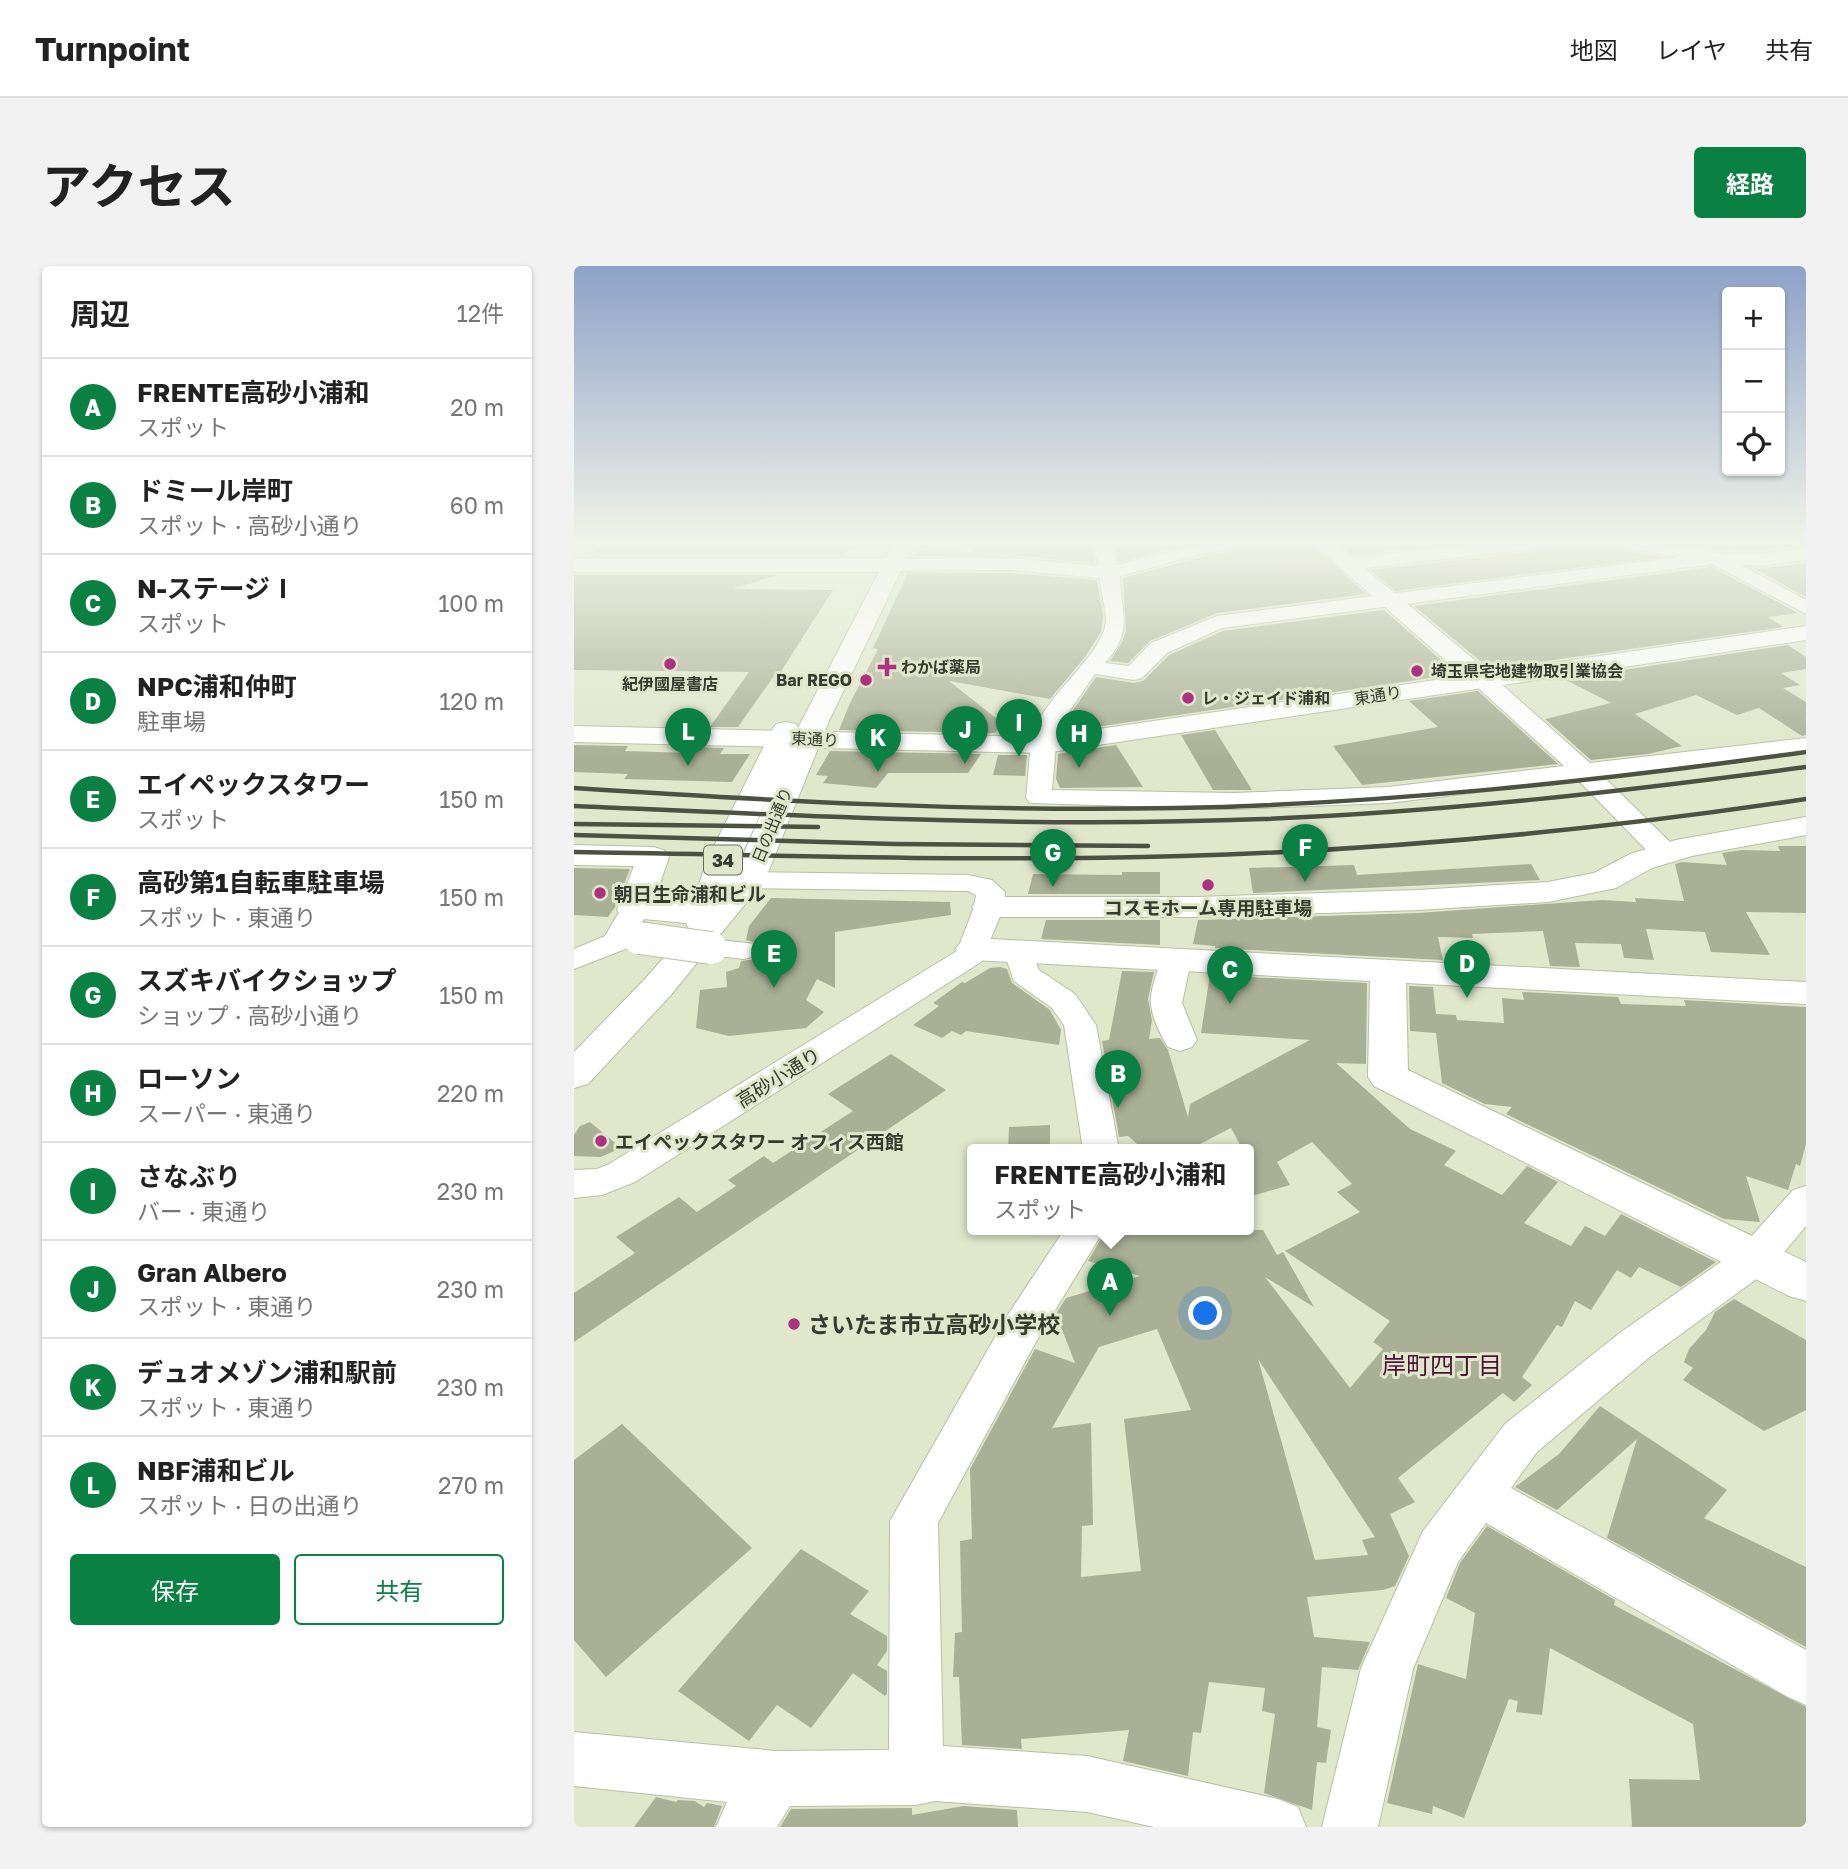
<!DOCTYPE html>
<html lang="ja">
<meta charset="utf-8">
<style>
body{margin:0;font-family:"Golos Text","Noto Sans JP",sans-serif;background:#f2f2f2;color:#222}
.controls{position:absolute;right:21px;top:21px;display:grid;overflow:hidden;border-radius:7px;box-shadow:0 2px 5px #0004}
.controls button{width:63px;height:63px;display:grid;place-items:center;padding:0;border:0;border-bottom:2px solid #e0e0e0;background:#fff;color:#222;font:35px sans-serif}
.you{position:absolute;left:632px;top:1048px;width:24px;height:24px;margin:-18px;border:5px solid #fff;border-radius:50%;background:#1a73e8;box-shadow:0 0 0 10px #1a73e833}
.badge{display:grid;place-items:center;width:46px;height:46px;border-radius:50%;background:#0b8043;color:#fff;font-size:23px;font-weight:700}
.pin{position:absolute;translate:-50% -58px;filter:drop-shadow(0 2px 4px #0008)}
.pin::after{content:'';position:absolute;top:37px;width:24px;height:21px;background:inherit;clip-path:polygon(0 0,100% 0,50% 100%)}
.popup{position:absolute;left:393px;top:878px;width:287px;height:91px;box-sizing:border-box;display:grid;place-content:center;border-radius:7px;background:#fff;filter:drop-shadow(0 2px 5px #0005);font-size:23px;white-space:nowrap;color:#767676}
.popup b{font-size:26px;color:#222}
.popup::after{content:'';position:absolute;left:50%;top:100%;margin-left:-14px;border:14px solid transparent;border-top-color:#fff}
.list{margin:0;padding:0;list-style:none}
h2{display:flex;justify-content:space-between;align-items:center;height:91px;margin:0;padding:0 28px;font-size:30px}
h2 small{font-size:23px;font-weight:400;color:#767676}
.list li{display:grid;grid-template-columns:46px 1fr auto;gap:21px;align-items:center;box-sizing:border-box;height:98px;padding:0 28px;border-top:2px solid #e0e0e0}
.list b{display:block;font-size:26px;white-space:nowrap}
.list p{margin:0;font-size:23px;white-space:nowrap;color:#767676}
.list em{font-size:23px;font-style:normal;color:#767676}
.actions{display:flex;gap:14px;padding:21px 28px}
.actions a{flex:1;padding:16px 0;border:2px solid #0b8043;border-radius:7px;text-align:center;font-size:24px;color:#0b8043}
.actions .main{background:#0b8043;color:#fff}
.icon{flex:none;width:38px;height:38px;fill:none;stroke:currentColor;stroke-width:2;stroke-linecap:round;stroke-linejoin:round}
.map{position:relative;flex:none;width:1232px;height:1561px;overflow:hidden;border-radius:7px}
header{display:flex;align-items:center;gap:42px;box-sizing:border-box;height:98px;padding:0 35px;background:#fff;border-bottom:2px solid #e0e0e0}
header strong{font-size:33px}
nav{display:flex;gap:38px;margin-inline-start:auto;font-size:24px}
.intro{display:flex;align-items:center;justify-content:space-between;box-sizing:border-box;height:168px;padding:0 42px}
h1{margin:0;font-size:49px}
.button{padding:18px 32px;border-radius:7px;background:#0b8043;color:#fff;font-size:24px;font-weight:700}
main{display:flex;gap:42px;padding:0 42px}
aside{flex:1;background:#fff;border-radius:7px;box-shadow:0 2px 5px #0004}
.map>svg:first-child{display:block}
.building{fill:#a9b095;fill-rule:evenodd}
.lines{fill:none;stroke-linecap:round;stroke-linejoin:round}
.street-casing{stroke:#b8bfa4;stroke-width:2}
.secondary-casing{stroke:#b8bfa4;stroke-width:2}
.primary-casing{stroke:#b8bfa4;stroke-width:2}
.street{fill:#fff;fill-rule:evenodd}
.secondary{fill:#fff;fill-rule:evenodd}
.primary{fill:#fff;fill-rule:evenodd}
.rail{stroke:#4d5142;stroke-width:4.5}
.street-bridge-casing{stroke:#b8bfa4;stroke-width:34;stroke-linecap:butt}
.street-bridge{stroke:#fff;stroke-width:32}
.poi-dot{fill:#ac3183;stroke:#e0e7cb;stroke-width:2.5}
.labels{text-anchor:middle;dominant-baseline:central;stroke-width:6;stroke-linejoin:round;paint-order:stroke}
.far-poi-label{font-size:16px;font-weight:bold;fill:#373a2e;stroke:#e0e7cb;text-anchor:start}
.far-street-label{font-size:16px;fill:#373a2e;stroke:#e0e7cb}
.shield{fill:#e0e7cb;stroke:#6a6e5d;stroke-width:2}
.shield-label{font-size:18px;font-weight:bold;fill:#373a2e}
.poi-label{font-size:19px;font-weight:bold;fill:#373a2e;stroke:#e0e7cb;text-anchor:start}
.street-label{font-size:19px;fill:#373a2e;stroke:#e0e7cb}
.near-poi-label{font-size:23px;font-weight:bold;fill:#373a2e;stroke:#e0e7cb;text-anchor:start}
.near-neighbourhood-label{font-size:24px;fill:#4d1239;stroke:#e0e7cb}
</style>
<header>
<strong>Turnpoint</strong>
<nav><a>地図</a><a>レイヤ</a><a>共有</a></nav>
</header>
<div class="intro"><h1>アクセス</h1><a class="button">経路</a></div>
<main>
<aside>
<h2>周辺<small>12件</small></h2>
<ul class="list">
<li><span class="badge">A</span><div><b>FRENTE高砂小浦和</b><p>スポット</p></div><em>20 m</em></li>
<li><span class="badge">B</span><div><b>ドミール岸町</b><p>スポット · 高砂小通り</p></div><em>60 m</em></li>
<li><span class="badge">C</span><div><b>N-ステージⅠ</b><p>スポット</p></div><em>100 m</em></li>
<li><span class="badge">D</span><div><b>NPC浦和仲町</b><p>駐車場</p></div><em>120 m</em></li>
<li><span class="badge">E</span><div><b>エイペックスタワー</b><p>スポット</p></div><em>150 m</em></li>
<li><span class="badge">F</span><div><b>高砂第1自転車駐車場</b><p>スポット · 東通り</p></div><em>150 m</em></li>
<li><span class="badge">G</span><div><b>スズキバイクショップ</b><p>ショップ · 高砂小通り</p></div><em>150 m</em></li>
<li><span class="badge">H</span><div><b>ローソン</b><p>スーパー · 東通り</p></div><em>220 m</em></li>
<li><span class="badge">I</span><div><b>さなぶり</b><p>バー · 東通り</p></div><em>230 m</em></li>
<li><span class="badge">J</span><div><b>Gran Albero</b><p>スポット · 東通り</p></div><em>230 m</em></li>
<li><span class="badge">K</span><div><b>デュオメゾン浦和駅前</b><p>スポット · 東通り</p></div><em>230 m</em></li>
<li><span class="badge">L</span><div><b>NBF浦和ビル</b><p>スポット · 日の出通り</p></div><em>270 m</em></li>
</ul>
<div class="actions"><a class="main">保存</a><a>共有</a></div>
</aside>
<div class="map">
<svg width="1232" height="1561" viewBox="0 0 1232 1561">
<rect width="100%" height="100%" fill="#e0e7cb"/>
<!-- building -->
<path class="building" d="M 27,275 L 166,275 L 163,279 L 223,279 L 226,275 L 294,275 L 294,280 L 264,289 L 16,289 L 27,279 Z
M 401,275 L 516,275 L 521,297 L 437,289 L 342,290 L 344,285 L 398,286 Z
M 539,275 L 628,275 L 545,296 Z
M 684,275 L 734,275 L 792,328 L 643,347 L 576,375 L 554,397 L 536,395 L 548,376 L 552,365 L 549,312 L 632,290 L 678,282 Z
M 762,275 L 913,275 L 779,289 Z
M 993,275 L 1028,275 L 1034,282 L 1087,291 L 821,325 L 797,304 L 982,283 Z
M 1074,275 L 1220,275 L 1232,276 L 1232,280 L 1156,285 Z
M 1232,297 L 1232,331 L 1179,302 L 1185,303 Z
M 1138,301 L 1224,347 L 1194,351 L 1209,361 L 916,403 L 840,340 Z
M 334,307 L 437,307 L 523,314 L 529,350 L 527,366 L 511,391 L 476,433 L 375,415 L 428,457 L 421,467 L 265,464 L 276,437 L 304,383 L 299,382 Z
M 0,309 L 203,309 L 159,323 L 259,324 L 206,407 L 202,407 L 164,461 L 136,461 L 175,406 L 0,404 Z
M 810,344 L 883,408 L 488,466 L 490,457 L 522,411 L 560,417 L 569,415 L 595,389 L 649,365 Z
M 1214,379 L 1232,391 L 1232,403 L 1207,407 L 1226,419 L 1209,422 L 1232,436 L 1232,469 L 1228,470 L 1185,442 L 1163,449 L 1122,429 L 1061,448 L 1108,480 L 1074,488 L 1017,494 L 971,453 L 1037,437 L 990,413 Z
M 904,425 L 984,498 L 788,519 L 759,480 L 864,461 L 835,435 Z
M 641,464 L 678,524 L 639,524 L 607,469 Z
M 0,479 L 54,480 L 51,485 L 117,487 L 120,481 L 150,482 L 146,488 L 176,488 L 158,516 L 50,513 L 54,508 L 0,506 Z
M 542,479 L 569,521 L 486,522 L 482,513 L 484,488 Z
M 256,485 L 407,488 L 394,507 L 314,507 L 302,522 L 249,517 L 254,510 L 242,509 Z
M 424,489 L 453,489 L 451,510 L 419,509 Z
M 1204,580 L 1232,580 L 1232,647 L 1172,646 L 1196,689 L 1137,686 L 1131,666 L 1072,663 L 1080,694 L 1050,692 L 1047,678 L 1001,677 L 1006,701 L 976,700 L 969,665 L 898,668 L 899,672 L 864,671 L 869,694 L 641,682 L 641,680 L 619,678 L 624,654 L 844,647 L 1028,634 L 1062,636 L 1061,632 L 1110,635 L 1101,598 L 1108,596 L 1153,599 L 1148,587 L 1168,584 L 1206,585 Z
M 957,598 L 966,614 L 679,627 L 675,602 L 780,599 L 783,609 Z
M 0,602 L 56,603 L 41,641 L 34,651 L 0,649 Z
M 548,606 L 586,606 L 586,628 L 454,628 L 459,608 L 548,609 Z
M 197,632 L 376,636 L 377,649 L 261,666 L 261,722 L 243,713 L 232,734 L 250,746 L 232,762 L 155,770 L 122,762 L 126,724 L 153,721 L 152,706 L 165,702 L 167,695 L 182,693 L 187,685 L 183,677 L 172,674 L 175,660 Z
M 472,654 L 586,654 L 586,679 L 467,673 Z
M 426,701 L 433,703 L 438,717 L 476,744 L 487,764 L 485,779 L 392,765 L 387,769 L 378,765 L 368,772 L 339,759 L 365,740 L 359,737 L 388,716 L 391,717 L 416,702 Z
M 548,705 L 580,706 L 574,733 L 578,754 L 575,773 L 586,772 L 594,784 L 614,851 L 616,838 L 736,774 L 627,767 L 636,709 L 793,717 L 792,798 L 762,797 L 836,863 L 882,885 L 870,899 L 928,929 L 953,900 L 984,916 L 950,957 L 997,980 L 1011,960 L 1031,970 L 1047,948 L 1142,996 L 1107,1021 L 1065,1001 L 1057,1012 L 1043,1004 L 1017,1044 L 1001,1035 L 988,1061 L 983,1059 L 948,1111 L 958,1119 L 940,1136 L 929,1127 L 824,1212 L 841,1236 L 816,1248 L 835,1290 L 821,1320 L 809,1324 L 733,1331 L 740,1371 L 796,1376 L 784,1404 L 748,1401 L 743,1461 L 757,1464 L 752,1497 L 743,1496 L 738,1544 L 690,1527 L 701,1448 L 688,1445 L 691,1422 L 635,1416 L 627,1467 L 619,1466 L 614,1510 L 549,1495 L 555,1464 L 447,1473 L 448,1483 L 388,1479 L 385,1411 L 379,1411 L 381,1367 L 388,1366 L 386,1275 L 398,1273 L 396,1203 L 461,1083 L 501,1097 L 482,1048 L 492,1032 L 566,1010 L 514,995 L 532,964 L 689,964 L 703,989 L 709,986 L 740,1041 L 691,1011 L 776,1122 L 809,1083 L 799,1076 L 816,1055 L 711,985 L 786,946 L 763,926 L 778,918 L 738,876 L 703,896 L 716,919 L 674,931 L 674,884 L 669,884 L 657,862 L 622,880 L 623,884 L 570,884 L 554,870 L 545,871 L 528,775 L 535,774 ZM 583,1063 L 617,1144 L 550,1153 L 567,1305 L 507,1311 L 508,1260 L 519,1259 L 517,1157 L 478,1162 L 525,1081 ZM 684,1093 L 801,1271 L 788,1274 L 794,1289 L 741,1294 Z
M 835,720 L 859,721 L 862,748 L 882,749 L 883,754 L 930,757 L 928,732 L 950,734 L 948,726 L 1044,731 L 1047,738 L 1112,740 L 1110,734 L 1232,741 L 1232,878 L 1226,900 L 1222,898 L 1214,924 L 1172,910 L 1186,956 L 1150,953 L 932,848 L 938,841 L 911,838 L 868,817 L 862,767 L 836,765 Z
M 317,788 L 372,824 L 0,1076 L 0,1027 L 61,987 L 42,971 L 105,931 L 123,946 L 162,920 L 154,914 L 190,890 L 199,897 L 279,845 L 254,828 Z
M 16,856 L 47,882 L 27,891 L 0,890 L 0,869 L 6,860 Z
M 476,859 L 476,884 L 434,884 L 435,861 Z
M 1160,1033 L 1232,1074 L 1232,1144 L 1190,1165 L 1109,1114 L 1119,1102 L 1110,1096 L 1115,1083 L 1132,1064 L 1141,1046 Z
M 1026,1140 L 1153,1224 L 1130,1252 L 1232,1301 L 1232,1381 L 1033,1272 L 1063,1173 L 983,1244 L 941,1221 L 985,1188 Z
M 48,1158 L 178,1282 L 32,1411 L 0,1374 L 0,1194 Z
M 913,1260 L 1041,1334 L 1040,1339 L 1232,1441 L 1232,1561 L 1058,1561 L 1055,1513 L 1126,1514 L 1119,1458 L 976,1382 L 968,1449 L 942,1446 L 944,1435 L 935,1433 L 890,1552 L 859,1540 L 858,1548 L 813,1537 L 844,1398 L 892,1413 L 901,1347 L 872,1332 L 886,1297 Z
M 227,1283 L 295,1325 L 276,1348 L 313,1370 L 313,1385 L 303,1399 L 313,1405 L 313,1428 L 311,1430 L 279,1407 L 237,1462 L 203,1439 L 175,1475 L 104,1425 Z
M 82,1531 L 102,1536 L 104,1534 L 121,1535 L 130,1541 L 133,1537 L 148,1540 L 140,1561 L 60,1561 Z
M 390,1540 L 443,1544 L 444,1561 L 338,1561 L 338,1554 L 338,1561 L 206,1561 L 217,1543 L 338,1542 L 338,1549 Z"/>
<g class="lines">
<defs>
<path id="street" d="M 0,275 L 12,275 L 0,282 Z
M 518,275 L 536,275 L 543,299 L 630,277 L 681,275 L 678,279 L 631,287 L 546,310 C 546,347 561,364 531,397 L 555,400 L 577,377 L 643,350 L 1105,291 L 1040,280 L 1034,279 L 1031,275 C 1073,275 1104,282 1145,287 C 1174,290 1203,286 1232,282 L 1232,294 L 1185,300 L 1167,299 L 1232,334 L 1232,348 L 1138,298 L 648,362 L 593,387 L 568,412 L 560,414 L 521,408 L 488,456 L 482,479 L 478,524 L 660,527 L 814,521 L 990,500 L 900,418 L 897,413 L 900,408 L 916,408 L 1016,497 L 1232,472 L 1232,486 L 1030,511 L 1101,581 L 1105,587 L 1101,593 L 1091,595 L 1081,593 L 1004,514 L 814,537 L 660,543 L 456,537 L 452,532 C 455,508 454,480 464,457 C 477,426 530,386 532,355 C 532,341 526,326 526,312 L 437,304 L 319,305 L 310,299 L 319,293 L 437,292 L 525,300 Z
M 935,275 L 991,275 L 982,280 L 774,304 L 765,298 L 774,292 Z
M 175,606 L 394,609 L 418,614 L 431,626 L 430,641 L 407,696 L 61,916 L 28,929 L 0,932 L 0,904 L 23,903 L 35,898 L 383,685 L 400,641 L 402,629 L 394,625 L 175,622 L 165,620 L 161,614 L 165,608 Z
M 60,635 L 70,638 L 75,644 L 54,682 L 0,703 L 0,683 L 31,670 L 50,638 Z
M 137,673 L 181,678 L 185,684 L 181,690 L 170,693 L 126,688 L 122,682 L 126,676 Z
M 445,678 L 456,681 L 465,704 L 501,728 L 522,759 L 545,884 L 509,884 L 490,759 L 478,742 L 440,715 L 430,687 L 434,681 Z
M 602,686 L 613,688 L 617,695 L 608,737 L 623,774 L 618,781 L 606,785 L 594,781 C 587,770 578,752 577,738 C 575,728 585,697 591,688 Z
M 1232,920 L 1232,960 L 1196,1003 L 1077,1090 L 963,1186 L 937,1222 L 1232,1384 L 1232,1439 L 1214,1431 L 912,1257 L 884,1296 L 839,1403 L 804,1561 L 748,1561 L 787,1402 L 849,1265 L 931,1158 L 1047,1066 L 1168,981 L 1219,924 Z
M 490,964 L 530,964 L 463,1074 L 364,1257 L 369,1480 L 513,1490 L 704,1533 L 724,1541 L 732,1561 L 580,1561 L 513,1546 L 361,1535 L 342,1539 L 216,1540 L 203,1561 L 142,1561 L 153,1536 L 0,1520 L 0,1466 L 202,1485 L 315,1484 L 316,1255 L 433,1050 Z"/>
<path id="secondary" d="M 736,275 L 758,275 L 915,406 L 1232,360 L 1232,374 L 470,487 L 0,476 L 0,460 L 470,471 L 889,410 Z
M 0,292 L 319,292 L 327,294 L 330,299 L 327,304 L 319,306 L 0,306 Z
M 1232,551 L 1232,569 L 1118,590 L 1078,602 L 1042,622 L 974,636 L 844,644 L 623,651 L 415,651 L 403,648 L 398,641 L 403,634 L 415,631 L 623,631 L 844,624 L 974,616 L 1020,607 L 1056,588 L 1102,574 Z
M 128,659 L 140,662 L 145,669 L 140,676 L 96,730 L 14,818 L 0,822 L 0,786 L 70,714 L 116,662 Z
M 399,672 L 1232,716 L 1232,738 L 832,717 L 834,804 L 1232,996 L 1232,1035 L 1215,1030 L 800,820 L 794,811 L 796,715 L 399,694 L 387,690 L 381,683 L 387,676 Z"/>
<path id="primary" d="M 321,275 L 341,275 L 255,455 L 191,614 L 140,676 L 128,679 L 116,676 L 111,669 L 115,663 L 112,657 L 48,651 L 43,644 L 60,600 L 0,599 L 0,579 L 79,581 L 90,584 L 95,591 L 80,635 L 119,637 L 133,594 L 198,464 L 202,458 L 212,456 L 222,458 L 224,462 ZM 196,527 L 160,610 L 165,594 Z"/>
</defs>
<!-- street casing -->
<use href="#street" class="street-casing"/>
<!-- secondary casing -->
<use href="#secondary" class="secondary-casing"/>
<!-- primary casing -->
<use href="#primary" class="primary-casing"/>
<!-- street -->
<use href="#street" class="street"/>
<!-- secondary -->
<use href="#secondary" class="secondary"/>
<!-- primary -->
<use href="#primary" class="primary"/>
<!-- rail -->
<path class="rail" d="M 0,522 C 200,535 401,546 602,542 C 813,538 1023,515 1232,486
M 0,540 C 229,550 459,562 689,553 C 871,546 1052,525 1232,501
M 0,558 L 244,561
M 0,569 L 320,578 L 574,580
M 0,586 C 203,589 406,596 608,590 C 817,584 1025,564 1232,533"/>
<defs>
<path id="street-bridge" d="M 65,672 L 137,682"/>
</defs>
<!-- street-bridge casing -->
<use href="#street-bridge" class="street-bridge-casing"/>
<!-- street-bridge -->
<use href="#street-bridge" class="street-bridge"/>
</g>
<!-- sky -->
<linearGradient id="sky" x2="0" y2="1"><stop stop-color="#8da2c8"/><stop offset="0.56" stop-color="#f1f4e8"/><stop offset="1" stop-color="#f1f4e8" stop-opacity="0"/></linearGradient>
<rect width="1232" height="493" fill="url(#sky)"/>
<!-- markers -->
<g class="poi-dot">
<circle cx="96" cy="398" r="7"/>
<path d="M309.5 390.5h7v7h7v7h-7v7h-7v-7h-7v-7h7z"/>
<circle cx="843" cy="405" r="7"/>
<circle cx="292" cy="414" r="7"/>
<circle cx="614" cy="432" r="7"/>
<circle cx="634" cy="619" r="7"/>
<circle cx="26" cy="627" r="7"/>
<circle cx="27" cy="875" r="7"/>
<circle cx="220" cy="1058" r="7"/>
</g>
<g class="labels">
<!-- far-poi labels -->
<g class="far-poi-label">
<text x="327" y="401">わかば薬局</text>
<text x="857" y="405">埼玉県宅地建物取引業協会</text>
<text x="278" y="414" text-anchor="end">Bar REGO</text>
<text x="96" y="418" text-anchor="middle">紀伊國屋書店</text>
<text x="628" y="432">レ・ジェイド浦和</text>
</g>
<!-- far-street labels -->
<g class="far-street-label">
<text transform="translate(804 429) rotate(-9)">東通り</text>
<text transform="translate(241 473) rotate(3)">東通り</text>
<text transform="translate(198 559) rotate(-68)">日の出通り</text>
</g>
<!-- shield labels -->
<rect class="shield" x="130" y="579.5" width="38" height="29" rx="5"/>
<g class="shield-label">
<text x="149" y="594">34</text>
</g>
<!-- poi labels -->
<g class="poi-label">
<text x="40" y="627">朝日生命浦和ビル</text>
<text x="634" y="641" text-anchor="middle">コスモホーム専用駐車場</text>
<text x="41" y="875">エイペックスタワー オフィス西館</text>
</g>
<!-- street labels -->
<g class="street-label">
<text transform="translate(204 811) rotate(-32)">高砂小通り</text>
</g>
<!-- near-poi labels -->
<g class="near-poi-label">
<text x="234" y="1058">さいたま市立高砂小学校</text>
</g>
<!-- near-neighbourhood labels -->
<g class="near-neighbourhood-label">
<text x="868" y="1098">岸町四丁目</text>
</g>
</g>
</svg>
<div class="controls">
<button>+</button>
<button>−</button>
<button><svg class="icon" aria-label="locate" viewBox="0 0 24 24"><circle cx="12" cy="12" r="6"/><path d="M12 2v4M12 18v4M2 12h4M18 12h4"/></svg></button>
</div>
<div class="you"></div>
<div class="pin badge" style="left:536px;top:1050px">A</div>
<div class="popup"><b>FRENTE高砂小浦和</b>スポット</div>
<div class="pin badge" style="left:544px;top:842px">B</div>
<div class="pin badge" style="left:656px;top:738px">C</div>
<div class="pin badge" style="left:893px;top:732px">D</div>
<div class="pin badge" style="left:200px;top:722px">E</div>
<div class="pin badge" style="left:731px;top:616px">F</div>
<div class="pin badge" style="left:479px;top:621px">G</div>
<div class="pin badge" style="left:505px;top:502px">H</div>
<div class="pin badge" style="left:445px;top:491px">I</div>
<div class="pin badge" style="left:391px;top:498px">J</div>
<div class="pin badge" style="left:304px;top:506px">K</div>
<div class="pin badge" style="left:114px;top:500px">L</div>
</div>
</main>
